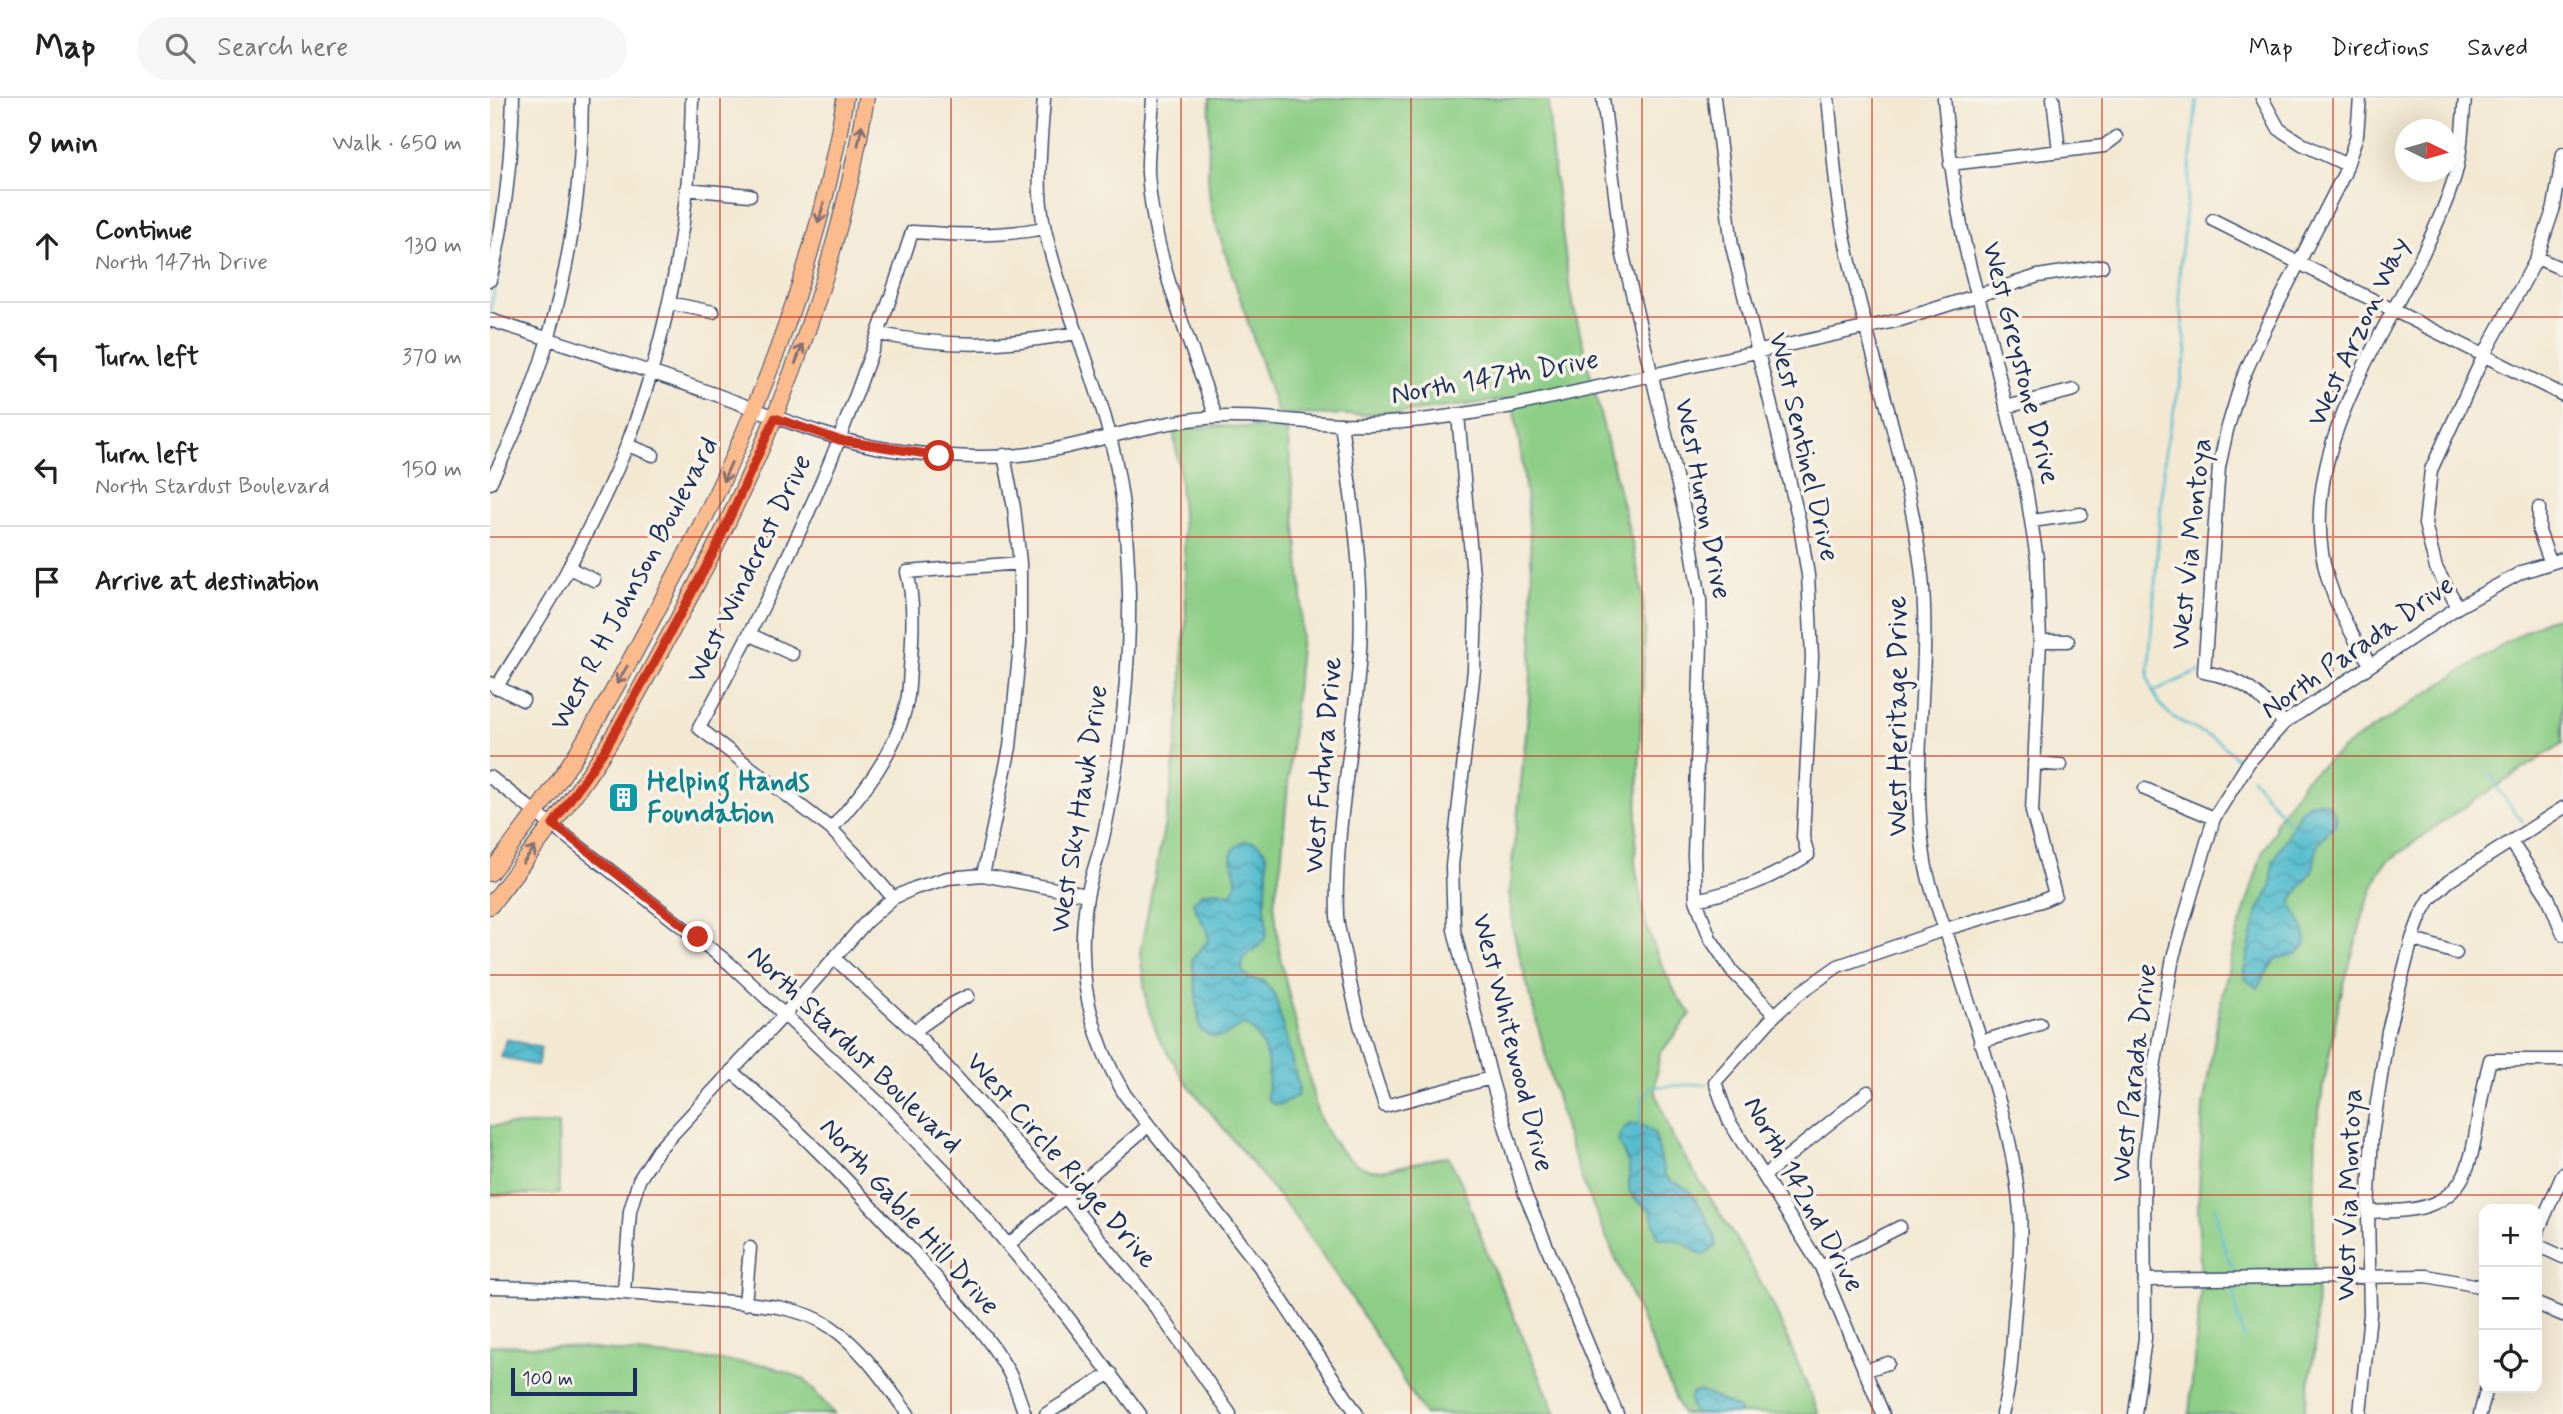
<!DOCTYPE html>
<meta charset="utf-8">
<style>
body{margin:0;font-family:Mynerve,sans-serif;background:#f6f6f6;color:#222}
.controls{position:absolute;right:21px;bottom:21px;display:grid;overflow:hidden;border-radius:14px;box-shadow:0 7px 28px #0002}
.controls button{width:63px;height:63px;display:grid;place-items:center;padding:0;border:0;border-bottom:2px solid #e0e0e0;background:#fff;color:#222;font:35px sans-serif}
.compass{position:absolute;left:1905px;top:21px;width:63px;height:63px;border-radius:50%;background:#fff;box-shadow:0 7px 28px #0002;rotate:95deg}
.scale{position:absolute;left:21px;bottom:18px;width:126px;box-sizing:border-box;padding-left:7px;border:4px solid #1b2f5e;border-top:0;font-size:19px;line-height:24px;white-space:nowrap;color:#1b2f5e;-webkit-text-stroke:5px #f7f3e8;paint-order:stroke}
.stop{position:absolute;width:21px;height:21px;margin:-16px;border:5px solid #c8321e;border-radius:50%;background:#fff}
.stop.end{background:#c8321e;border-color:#fff;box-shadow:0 2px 7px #0008}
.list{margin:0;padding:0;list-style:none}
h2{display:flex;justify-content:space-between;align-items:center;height:91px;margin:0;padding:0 28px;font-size:30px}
h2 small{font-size:23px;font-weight:400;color:#767676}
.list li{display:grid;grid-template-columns:46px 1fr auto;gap:21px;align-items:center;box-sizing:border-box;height:112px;padding:0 28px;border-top:2px solid #e0e0e0}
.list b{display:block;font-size:26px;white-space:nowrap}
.list p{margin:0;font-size:23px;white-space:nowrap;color:#767676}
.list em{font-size:23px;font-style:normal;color:#767676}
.icon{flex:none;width:38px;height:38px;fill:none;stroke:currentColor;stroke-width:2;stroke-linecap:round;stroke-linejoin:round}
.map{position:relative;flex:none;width:2073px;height:1316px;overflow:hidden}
header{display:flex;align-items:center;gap:42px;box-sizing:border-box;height:98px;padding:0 35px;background:#fff;border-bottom:2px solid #e0e0e0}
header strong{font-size:33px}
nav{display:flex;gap:38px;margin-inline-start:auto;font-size:24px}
.search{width:490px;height:63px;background:#f6f6f6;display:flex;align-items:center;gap:18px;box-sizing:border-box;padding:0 24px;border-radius:38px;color:#767676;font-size:26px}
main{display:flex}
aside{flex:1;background:#fff}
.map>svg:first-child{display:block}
.green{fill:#8dce86;stroke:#547e72;stroke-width:2}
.water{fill:url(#water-waves);stroke:#367696;stroke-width:2}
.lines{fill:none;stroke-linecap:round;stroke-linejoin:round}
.stream{stroke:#52bcce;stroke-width:2.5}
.minor-casing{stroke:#3b4b70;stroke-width:15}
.major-casing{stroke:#3b4b70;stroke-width:18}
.minor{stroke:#fff;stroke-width:12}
.major{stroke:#fbbb8c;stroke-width:16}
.oneway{stroke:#806e73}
.route{stroke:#c8321e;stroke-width:9}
.grid{fill:none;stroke:#c8321e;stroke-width:2;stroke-opacity:0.55}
.labels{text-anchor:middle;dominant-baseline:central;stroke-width:7;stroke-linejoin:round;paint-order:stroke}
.street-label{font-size:28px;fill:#1b2f5e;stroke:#f7f3e8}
.culture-label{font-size:28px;font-weight:bold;fill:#0d838f;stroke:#f7f3e8;text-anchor:start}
</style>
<header>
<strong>Map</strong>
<div class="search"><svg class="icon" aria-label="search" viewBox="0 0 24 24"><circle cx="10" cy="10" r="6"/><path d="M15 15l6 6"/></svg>Search here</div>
<nav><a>Map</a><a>Directions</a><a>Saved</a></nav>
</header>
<main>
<aside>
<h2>9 min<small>Walk · 650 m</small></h2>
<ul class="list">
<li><svg class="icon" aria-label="ahead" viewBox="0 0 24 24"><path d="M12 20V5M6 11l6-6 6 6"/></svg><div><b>Continue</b><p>North 147th Drive</p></div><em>130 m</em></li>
<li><svg class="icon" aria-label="left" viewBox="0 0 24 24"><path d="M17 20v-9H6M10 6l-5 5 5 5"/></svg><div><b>Turn left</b></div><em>370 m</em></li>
<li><svg class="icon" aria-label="left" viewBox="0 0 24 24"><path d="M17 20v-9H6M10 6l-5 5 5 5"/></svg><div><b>Turn left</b><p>North Stardust Boulevard</p></div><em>150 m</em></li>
<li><svg class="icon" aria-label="arrive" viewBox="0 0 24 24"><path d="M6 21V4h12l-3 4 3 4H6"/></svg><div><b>Arrive at destination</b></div></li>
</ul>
</aside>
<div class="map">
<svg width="2073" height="1316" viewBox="0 0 2073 1316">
<defs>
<pattern id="water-waves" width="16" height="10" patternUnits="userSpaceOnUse" patternTransform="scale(1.75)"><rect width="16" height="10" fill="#52bcce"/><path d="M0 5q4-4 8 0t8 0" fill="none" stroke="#4399aa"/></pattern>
</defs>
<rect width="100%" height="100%" fill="#f7f3e8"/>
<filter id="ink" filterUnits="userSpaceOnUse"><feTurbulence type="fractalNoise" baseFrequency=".0143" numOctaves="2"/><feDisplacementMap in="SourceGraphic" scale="14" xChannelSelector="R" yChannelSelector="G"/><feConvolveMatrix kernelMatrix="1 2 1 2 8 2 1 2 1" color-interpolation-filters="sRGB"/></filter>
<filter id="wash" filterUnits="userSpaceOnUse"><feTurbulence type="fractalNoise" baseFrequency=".00686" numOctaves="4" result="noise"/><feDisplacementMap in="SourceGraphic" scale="28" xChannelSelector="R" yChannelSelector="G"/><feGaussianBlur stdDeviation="1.57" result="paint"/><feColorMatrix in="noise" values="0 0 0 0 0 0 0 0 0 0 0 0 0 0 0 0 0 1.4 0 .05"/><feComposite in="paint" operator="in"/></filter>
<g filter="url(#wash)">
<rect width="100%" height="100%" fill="#f3e9d3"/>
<!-- green -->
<path class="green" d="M 720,0 L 1058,0 L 1062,57 L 1080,194 L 1143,449 L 1152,492 L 1155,530 L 1145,765 L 1155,824 L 1169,861 L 1187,898 L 1201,916 L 1169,957 L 1165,992 L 1183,1040 L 1252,1151 L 1284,1209 L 1329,1316 L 1192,1316 L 1092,1082 L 1075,1032 L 1023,832 L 1019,796 C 1026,723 1036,651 1041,578 C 1046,486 1039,391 1022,301 L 917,314 L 866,317 L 788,316 L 721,111 L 718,83 Z
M 727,328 L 797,331 L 812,496 L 811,537 L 791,766 L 784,805 L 790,859 L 827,1013 C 836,1036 855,1067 882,1072 C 896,1074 942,1061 958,1058 L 971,1084 L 1001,1166 L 1066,1316 L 934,1316 L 860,1197 L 800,1112 L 695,983 L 668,938 L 657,907 L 650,855 L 681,693 L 692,594 L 692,561 L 696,525 L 695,464 L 689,369 L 683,331 Z
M 2073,517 L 2073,645 L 1955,722 L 1901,761 L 1889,775 L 1876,807 L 1849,904 L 1826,1029 L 1823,1152 L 1827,1188 L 1825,1251 L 1814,1316 L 1699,1316 L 1711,1189 L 1708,1112 L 1713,1009 L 1731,902 L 1747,837 L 1773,753 L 1785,733 L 1785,725 L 1816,680 L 1862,644 L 2015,545 L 2056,522 Z
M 68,1026 L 69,1096 L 0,1097 L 0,1028 Z
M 0,1247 L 80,1249 L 277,1267 L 314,1281 L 344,1316 L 0,1316 Z"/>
<!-- water -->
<path class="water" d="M 1826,703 L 1838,706 C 1858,730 1836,730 1828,746 C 1824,754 1826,765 1822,773 C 1815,786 1805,792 1801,806 L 1815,833 L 1816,846 L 1808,855 L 1785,861 L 1767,890 L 1755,880 L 1754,873 L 1768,812 L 1781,790 L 1783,764 L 1811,712 L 1818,706 Z
M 754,743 C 762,743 768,744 773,751 C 782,762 774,795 775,810 C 775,818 778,829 776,837 C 771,856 747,849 753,875 L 761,881 L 774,883 L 785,898 L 809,990 L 807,998 L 789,1007 L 781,1005 L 777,999 C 781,971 779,945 755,926 C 736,936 729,947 710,931 L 702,861 L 719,842 C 718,829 708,819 703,805 L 712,795 L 726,793 L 741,796 C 743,792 746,789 746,785 C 748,766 729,758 754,743 Z
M 16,941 L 51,950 L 47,968 L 11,959 Z
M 1139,1026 C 1149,1025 1159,1029 1165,1037 L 1175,1078 C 1182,1085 1192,1086 1199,1093 C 1208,1102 1226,1135 1226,1148 C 1210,1164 1207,1151 1191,1144 C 1184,1140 1175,1142 1168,1139 L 1161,1114 L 1143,1099 L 1139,1092 L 1139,1067 L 1128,1042 L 1131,1034 Z
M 1210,1293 L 1247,1310 L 1250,1316 L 1205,1316 C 1198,1306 1196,1295 1210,1293 Z"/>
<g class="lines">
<!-- stream -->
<path class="stream" d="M 1707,0 L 1689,177 L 1690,205 L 1697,254 L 1675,352 L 1658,579 C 1669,620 1691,623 1724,641 C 1734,646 1741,655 1749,663
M 0,212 L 11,163
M 1662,594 L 1710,573
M 2000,675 L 2010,694 L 2033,724
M 1762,680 L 1804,731
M 1149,1028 L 1153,1000 L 1161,989 L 1217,986
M 1725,1110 L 1732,1143 L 1742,1169
M 1744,1193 L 1747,1218 L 1754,1240"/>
</g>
</g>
<g filter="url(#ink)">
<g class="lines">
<defs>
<path id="minor" d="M 554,0 C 551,43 545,89 555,132 C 571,202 603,269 620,339 C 633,389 638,444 639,496 C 640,550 634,622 625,675 C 621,699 617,724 611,748 C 606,765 600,782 597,799 C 585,869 599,936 635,997 L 769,1168 L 867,1316
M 663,0 C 662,25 657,51 658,75 C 663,159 699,241 726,319
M 1113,0 L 1132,153 L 1199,433 L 1210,502 L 1211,546 L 1204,757 L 1206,802 L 1220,840 L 1243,874 L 1285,917
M 1338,0 C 1343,43 1344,85 1352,127 C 1374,242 1416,352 1431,469 C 1443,567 1418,667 1435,764 C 1440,795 1458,836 1467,867 C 1491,947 1524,1032 1530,1115 C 1532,1151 1527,1187 1524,1223 C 1522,1254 1521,1286 1512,1316
M 1563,0 L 1569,53
M 1772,0 L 1789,31 L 1812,46 L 1857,67
M 1460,66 L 1614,48 L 1626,39
M 196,91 L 260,97
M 1723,122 L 2073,297
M 2047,160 L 2070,170
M 0,182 C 16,123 21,61 23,0
M 179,205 L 223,214
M 0,222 C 74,246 148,269 221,295 C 280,316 335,341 397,351 C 445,359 508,363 556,353 C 610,343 661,325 716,320 C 759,316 805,324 848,326 C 906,328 965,318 1022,308 L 1410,222 L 1548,178 L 1612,168
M 389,236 C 462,250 513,248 586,235
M 1516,309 L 1584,292
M 968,317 L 986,509 L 984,572 L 962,768 L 964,832 L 1001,980 L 1035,1096 L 1127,1316
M 851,326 C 862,401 874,477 870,553 C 865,641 844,729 847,818 C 848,831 852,846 855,859 C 864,910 878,959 895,1008 L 1001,980
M 137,347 L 163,357
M 0,385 C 50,291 80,181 89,75 C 92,50 91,25 92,0
M 2049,410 L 2049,433 L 2060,464
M 1542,423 L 1591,416
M 79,470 L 104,482
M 1968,509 L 1946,470 L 1935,426 L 1941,372 L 1994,257 L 2047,160 L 2064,109 L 2073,56
M 259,536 L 302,556
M 1550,543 L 1578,543
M 1880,566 C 1859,533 1838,495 1832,455 C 1812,324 1924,204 1963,84 C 1972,58 1972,27 1975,0
M 0,585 L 33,602
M 6,590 C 31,549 59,509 80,467 C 100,428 121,388 137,347 C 178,238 201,117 202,0
M 1794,625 C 1768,595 1755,581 1714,574 L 1729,369 L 1737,332 L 1752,282 L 1772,237 L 1854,76 L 1867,37 L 1870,0
M 1544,665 L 1571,667
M 0,679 L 240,866 L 390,1006 L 461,1079 L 518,1147 L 577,1218 L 650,1316
M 1655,691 L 1724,720
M 341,731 C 374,694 407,653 417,603 C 420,589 419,574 421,560 C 423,531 424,502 417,474 L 530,465
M 2022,745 L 2058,799 L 2073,836
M 493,777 L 520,649 L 530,546 L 530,465 L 524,410 L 514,357
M 403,800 L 372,763 L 341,731 L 209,630 C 260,536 311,439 350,339 C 376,272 400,203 422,134 C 468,137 509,139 554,130
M 1206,802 C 1254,791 1277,783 1318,757 L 1313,739 L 1322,559 L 1318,477 L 1309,422 L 1242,148 L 1224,0
M 1922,841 L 1966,855
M 344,860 L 424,933 L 575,1099 L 666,1210 L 740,1316
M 424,933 L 464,905 L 478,898
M 1490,944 L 1550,926
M 241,973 C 308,1029 368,1093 427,1158 C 458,1194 493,1230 517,1271 C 525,1284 529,1301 535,1316
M 1275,1077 L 1378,994
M 1878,1114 C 1899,1113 1923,1114 1942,1106 C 1981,1091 1983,1050 1989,1015 C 1992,997 1995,980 2000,962 L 2073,962
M 2047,1135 L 2073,1076
M 518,1147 L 658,1028
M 2047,1147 L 2073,1159
M 1331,1169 L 1410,1129
M 1655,1182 L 1937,1178 L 1994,1189
M 0,1189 C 73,1190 145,1195 217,1202 C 257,1206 306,1205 341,1229 C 372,1250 396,1286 418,1316
M 134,1194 L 140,1113 L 149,1082 L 168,1052 L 294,917 L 376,824 L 403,800 L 425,790 L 458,780 L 493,777 L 597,797
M 255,1206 L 260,1150
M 2047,1206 L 2073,1217
M 1374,1273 L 1398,1265
M 556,1316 L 621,1275
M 1393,1316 L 1331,1169 L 1239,1023 L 1225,984 L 1285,917 L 1307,897 L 1348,868 L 1456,831 L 1551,803 L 1565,797 L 1542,714 L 1550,543 L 1547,461 L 1536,391 L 1496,224 C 1471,151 1461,76 1454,0
M 1645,1316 L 1655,1240 L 1654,1061 L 1664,970 L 1683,859 L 1724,720 L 1759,664 L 1794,625 L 1968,509 L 2032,474 L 2073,461
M 1870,1316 L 1880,1216 L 1878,1114 L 1882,1037 L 1898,933 L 1922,841 L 1931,817 L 1940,801 L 1959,783 L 2073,710
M 1990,1316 L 1997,1290"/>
<path id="major" d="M 0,775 C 33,733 65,691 93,645 C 122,597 149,547 175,497 C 259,340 327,176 355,0
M 0,808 C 39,756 81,705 116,650 C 141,610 163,567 186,525 C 275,360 347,186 376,0"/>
</defs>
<!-- minor casing -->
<use href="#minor" class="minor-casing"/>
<!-- major casing -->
<use href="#major" class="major-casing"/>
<!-- minor -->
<use href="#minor" class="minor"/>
<!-- major -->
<use href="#major" class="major"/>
</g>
<!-- one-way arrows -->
<defs><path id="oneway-shaft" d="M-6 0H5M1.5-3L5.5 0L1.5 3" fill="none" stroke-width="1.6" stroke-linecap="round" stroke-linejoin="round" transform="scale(1.75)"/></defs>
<g class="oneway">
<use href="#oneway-shaft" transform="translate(370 37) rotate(-79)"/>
<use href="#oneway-shaft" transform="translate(331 115) rotate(105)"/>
<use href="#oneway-shaft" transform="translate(309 256) rotate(-69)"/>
<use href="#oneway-shaft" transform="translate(237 374) rotate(114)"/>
<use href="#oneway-shaft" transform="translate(132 577) rotate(120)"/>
<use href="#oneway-shaft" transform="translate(39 757) rotate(-53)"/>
</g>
</g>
<g class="lines" filter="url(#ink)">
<!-- route -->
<path class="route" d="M 208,839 L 63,726 L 116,650 L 166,561 L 225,452 L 285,320 L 349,342 L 449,358"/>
</g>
<!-- grid -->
<path class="grid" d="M 230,0 L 230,1316M 461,0 L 461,1316M 691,0 L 691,1316M 921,0 L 921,1316M 1152,0 L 1152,1316M 1382,0 L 1382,1316M 1612,0 L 1612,1316M 1843,0 L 1843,1316M 0,219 L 2073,219M 0,439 L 2073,439M 0,658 L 2073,658M 0,877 L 2073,877M 0,1097 L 2073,1097"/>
<!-- icons -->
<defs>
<symbol id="building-square" viewBox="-11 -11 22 22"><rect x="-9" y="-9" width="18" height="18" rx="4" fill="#0f9aa8" stroke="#f7f3e8"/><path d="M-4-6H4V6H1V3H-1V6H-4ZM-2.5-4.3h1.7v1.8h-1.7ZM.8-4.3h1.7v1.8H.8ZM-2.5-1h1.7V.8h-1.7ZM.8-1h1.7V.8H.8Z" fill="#fff"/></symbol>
</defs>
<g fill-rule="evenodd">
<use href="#building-square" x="116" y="682" width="35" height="35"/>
</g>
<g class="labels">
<!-- street labels -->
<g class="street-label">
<text transform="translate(1869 234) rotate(-65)">West Arzon Way</text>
<text transform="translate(1530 265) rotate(76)">West Greystone Drive</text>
<text transform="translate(1005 280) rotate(-10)">North 147th Drive</text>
<text transform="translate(1313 349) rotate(77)">West Sentinel Drive</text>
<text transform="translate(1212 401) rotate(79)">West Huron Drive</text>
<text transform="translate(1702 446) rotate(-84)">West Via Montoya</text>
<text transform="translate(260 471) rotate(-64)">West Windcrest Drive</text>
<text transform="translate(145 486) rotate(-62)">West R H Johnson Boulevard</text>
<text transform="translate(1868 550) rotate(-35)">North Parada Drive</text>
<text transform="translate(1408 618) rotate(-90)">West Heritage Drive</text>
<text transform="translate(834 667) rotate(-85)">West Futura Drive</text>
<text transform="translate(590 711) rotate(-81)">West Sky Hawk Drive</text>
<text transform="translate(1022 945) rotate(76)">West Whitewood Drive</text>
<text transform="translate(364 952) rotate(44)">North Stardust Boulevard</text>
<text transform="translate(1645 975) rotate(-83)">West Parada Drive</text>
<text transform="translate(571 1063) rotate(49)">West Circle Ridge Drive</text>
<text transform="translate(1313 1097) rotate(61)">North 142nd Drive</text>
<text transform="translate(1860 1097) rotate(-88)">West Via Montoya</text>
<text transform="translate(419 1119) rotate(48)">North Gable Hill Drive</text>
</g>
<!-- culture labels -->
<g class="culture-label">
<text x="157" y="684">Helping Hands<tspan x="157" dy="32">Foundation</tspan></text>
</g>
</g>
</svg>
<div class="controls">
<button>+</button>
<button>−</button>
<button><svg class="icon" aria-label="locate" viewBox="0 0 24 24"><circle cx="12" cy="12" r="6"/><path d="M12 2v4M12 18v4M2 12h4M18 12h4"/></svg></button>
</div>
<svg class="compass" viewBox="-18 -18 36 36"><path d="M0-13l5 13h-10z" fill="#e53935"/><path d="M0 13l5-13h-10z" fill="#767676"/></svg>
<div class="scale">100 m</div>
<div class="stop" style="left:449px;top:358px"></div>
<div class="stop end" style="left:208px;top:839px"></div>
</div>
</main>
